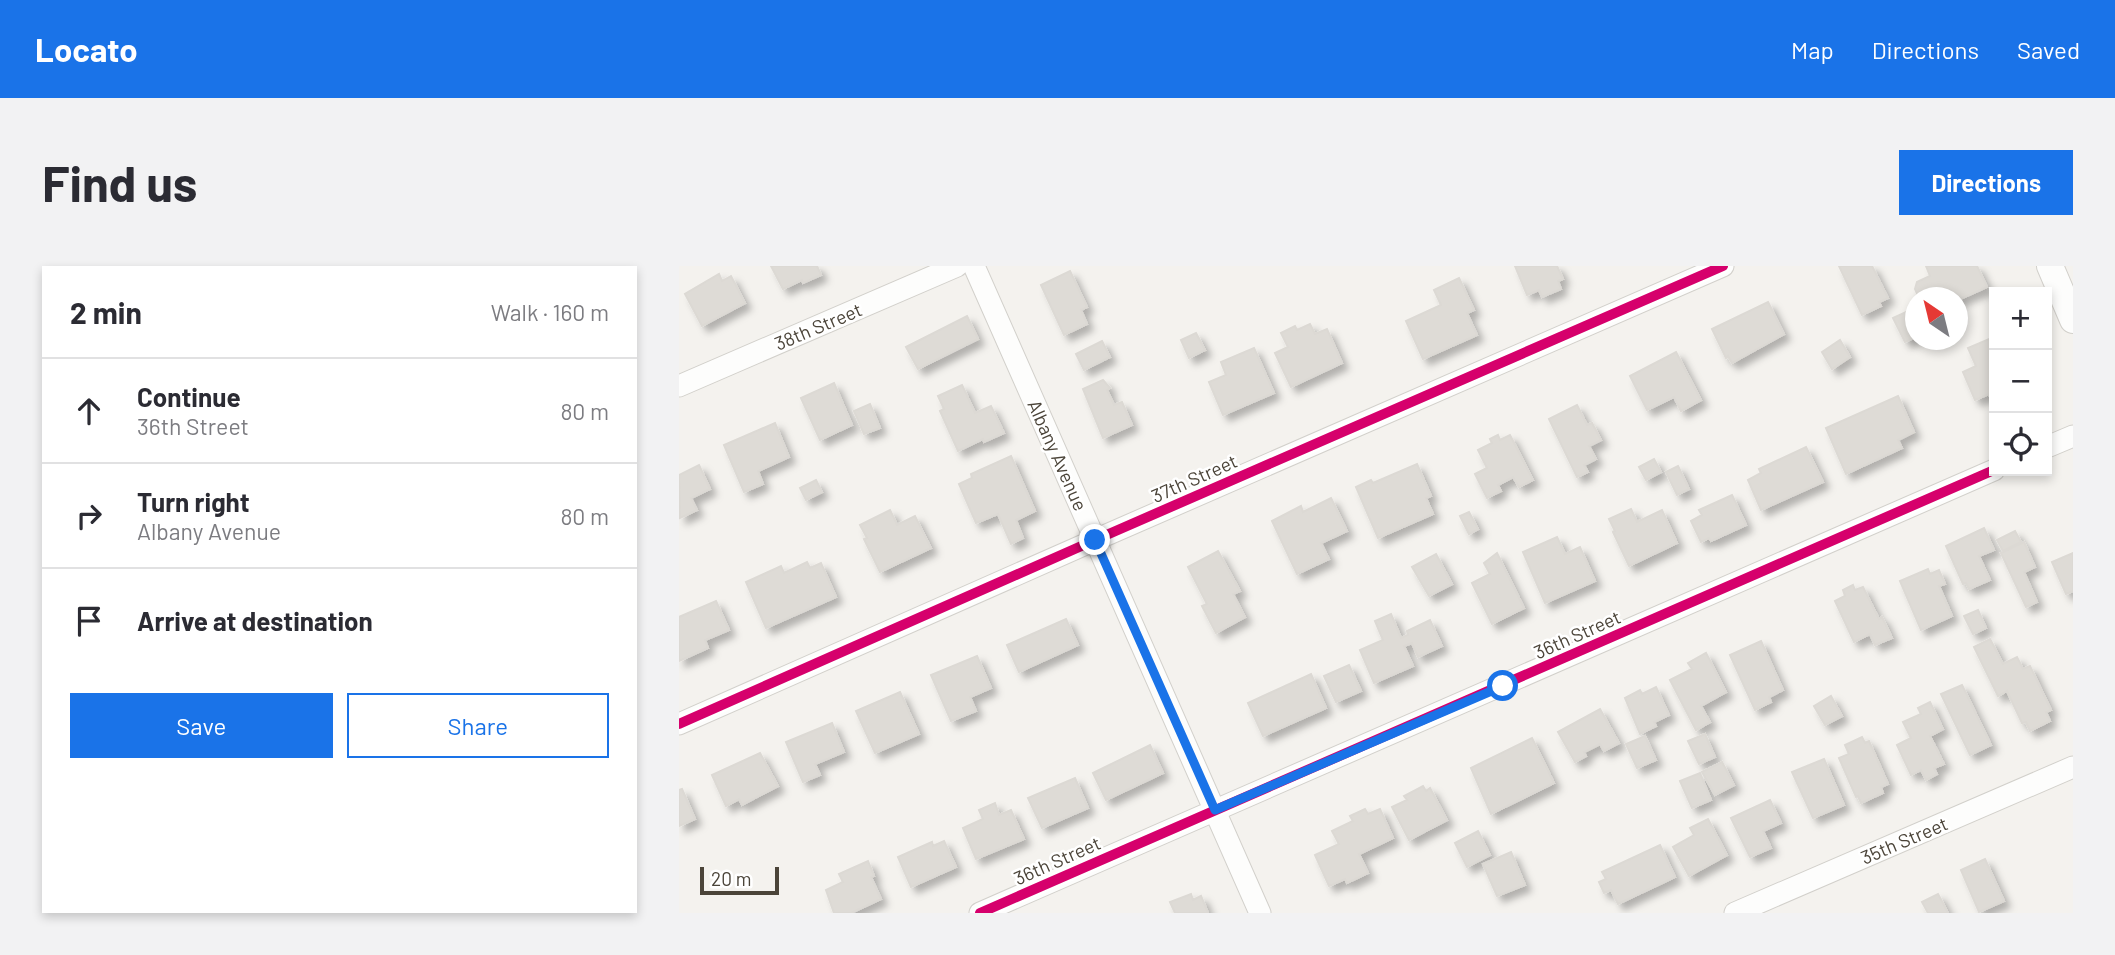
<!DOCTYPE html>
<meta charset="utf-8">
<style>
body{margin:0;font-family:Barlow,sans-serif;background:#f2f2f3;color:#2b2b33}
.controls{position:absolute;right:21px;top:21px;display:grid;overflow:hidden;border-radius:0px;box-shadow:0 4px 10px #0003}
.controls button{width:63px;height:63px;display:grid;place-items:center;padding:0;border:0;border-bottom:2px solid #e1e1e2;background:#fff;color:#2b2b33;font:35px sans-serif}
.compass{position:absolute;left:1226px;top:21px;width:63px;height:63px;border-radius:50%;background:#fff;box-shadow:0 4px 10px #0003;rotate:325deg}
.scale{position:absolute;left:21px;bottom:18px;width:79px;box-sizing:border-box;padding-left:7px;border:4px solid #4b4439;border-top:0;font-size:19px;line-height:24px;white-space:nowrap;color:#4b4439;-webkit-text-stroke:5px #fff;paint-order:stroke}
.stop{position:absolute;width:21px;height:21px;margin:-16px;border:5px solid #1a73e8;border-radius:50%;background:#fff}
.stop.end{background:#1a73e8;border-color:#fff;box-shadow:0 2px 7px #0008}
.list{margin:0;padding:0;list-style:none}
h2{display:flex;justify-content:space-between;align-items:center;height:91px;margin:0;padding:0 28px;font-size:30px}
h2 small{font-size:23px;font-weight:400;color:#7c7c81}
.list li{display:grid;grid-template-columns:46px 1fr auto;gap:21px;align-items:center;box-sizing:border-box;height:105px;padding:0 28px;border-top:2px solid #e1e1e2}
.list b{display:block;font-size:26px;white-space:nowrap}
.list p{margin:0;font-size:23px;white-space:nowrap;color:#7c7c81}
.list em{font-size:23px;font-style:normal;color:#7c7c81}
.actions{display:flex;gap:14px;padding:21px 28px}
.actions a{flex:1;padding:16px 0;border:2px solid #1a73e8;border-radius:0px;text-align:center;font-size:24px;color:#1a73e8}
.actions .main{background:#1a73e8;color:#fff}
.icon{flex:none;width:38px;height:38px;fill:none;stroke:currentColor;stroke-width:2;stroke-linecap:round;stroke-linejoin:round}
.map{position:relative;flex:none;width:1394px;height:647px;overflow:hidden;border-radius:0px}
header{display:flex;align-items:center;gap:42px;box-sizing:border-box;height:98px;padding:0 35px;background:#1a73e8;color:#fff}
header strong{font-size:33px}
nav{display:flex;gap:38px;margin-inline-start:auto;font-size:24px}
.intro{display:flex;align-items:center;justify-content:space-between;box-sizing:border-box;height:168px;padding:0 42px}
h1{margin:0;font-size:49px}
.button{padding:18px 32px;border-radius:0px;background:#1a73e8;color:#fff;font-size:24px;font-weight:700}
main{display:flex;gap:42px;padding:0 42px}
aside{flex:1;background:#fff;border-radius:0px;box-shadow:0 4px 10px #0003}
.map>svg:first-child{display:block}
.building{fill:#dedbd6;stroke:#dcd9d4;stroke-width:2;filter:url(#shadow)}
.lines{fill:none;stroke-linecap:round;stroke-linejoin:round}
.minor-casing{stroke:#d2d0cb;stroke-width:23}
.tertiary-casing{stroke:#d2d0cb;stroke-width:28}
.minor{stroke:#fdfdfc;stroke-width:21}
.tertiary{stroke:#fdfdfc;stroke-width:26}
.cycleway-casing{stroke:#fff;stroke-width:15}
.cycleway{stroke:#d6006c;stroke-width:10}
.route{stroke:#1a73e8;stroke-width:9}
.labels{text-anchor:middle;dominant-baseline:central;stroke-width:5;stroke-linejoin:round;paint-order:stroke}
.street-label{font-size:19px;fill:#4b4439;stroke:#fff}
</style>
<header>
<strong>Locato</strong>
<nav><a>Map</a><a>Directions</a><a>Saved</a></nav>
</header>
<div class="intro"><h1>Find us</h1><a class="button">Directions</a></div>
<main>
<aside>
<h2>2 min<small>Walk · 160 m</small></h2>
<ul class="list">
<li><svg class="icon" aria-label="ahead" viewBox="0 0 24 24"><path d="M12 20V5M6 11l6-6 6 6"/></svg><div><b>Continue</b><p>36th Street</p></div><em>80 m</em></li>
<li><svg class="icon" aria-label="right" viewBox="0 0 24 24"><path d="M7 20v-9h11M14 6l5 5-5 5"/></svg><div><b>Turn right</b><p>Albany Avenue</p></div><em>80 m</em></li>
<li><svg class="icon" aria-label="arrive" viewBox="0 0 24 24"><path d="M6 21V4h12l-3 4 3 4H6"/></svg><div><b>Arrive at destination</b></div></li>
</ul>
<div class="actions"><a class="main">Save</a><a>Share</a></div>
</aside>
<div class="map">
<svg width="1394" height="647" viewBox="0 0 1394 647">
<defs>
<filter id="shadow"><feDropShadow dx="6" dy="6" stdDeviation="3.5" flood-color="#0004"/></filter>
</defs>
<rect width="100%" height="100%" fill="#f4f2ee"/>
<!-- building -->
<path class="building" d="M 92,0 L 138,0 L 142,9 L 124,17 L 123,14 L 104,23 Z
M 836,0 L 878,0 L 884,13 L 879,15 L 882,23 L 863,31 L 860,24 L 848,29 Z
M 1160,0 L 1193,0 L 1209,32 L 1200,36 L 1202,40 L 1183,49 Z
M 1247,0 L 1298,0 L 1308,21 L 1279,34 L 1279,32 L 1240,32 L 1236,23 L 1238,16 L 1251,10 Z
M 391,5 L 408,41 L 402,44 L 408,58 L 385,69 L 362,19 Z
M 40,8 L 43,15 L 52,10 L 66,37 L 23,60 L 6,28 Z
M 780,12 L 795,44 L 788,47 L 798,69 L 744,93 L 727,55 L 762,39 L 755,24 Z
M 1089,36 L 1105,68 L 1053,97 L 1049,90 L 1047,92 L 1033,63 Z
M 1227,46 L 1237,71 L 1226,76 L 1214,52 Z
M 288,50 L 299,73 L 239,103 L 227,81 Z
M 631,58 L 636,68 L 648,63 L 663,97 L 612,121 L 596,87 L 609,81 L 602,67 L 616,60 L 618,64 Z
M 517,67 L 526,84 L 510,92 L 502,74 Z
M 1315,71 L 1315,129 L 1311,131 L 1310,128 L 1296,134 L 1284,106 L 1297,100 L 1289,82 Z
M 1161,74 L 1171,91 L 1153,103 L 1143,86 Z
M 423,75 L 431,91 L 405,104 L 397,88 Z
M 575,82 L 595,127 L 544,149 L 530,116 L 547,109 L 542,96 Z
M 997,86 L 1022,134 L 1002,145 L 995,131 L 968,144 L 951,110 Z
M 424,114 L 431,122 L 428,124 L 435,139 L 443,136 L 453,159 L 424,172 L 404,123 Z
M 155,117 L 173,159 L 141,174 L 122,132 Z
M 283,119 L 296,147 L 312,140 L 325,167 L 305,176 L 304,173 L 279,185 L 261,145 L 265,143 L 259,130 Z
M 1219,130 L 1235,166 L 1219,174 L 1223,182 L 1167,208 L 1147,162 Z
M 191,138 L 201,162 L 185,168 L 175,145 Z
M 898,139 L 908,159 L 913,157 L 922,174 L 910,180 L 917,193 L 905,199 L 909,206 L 898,211 L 870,153 Z
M 96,157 L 110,191 L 79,205 L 84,218 L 65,226 L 45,179 Z
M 819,169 L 821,174 L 831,169 L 854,214 L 840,221 L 834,211 L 819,219 L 822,225 L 808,232 L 796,208 L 808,202 L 799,184 L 813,177 L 811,173 Z
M 1127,181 L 1144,216 L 1082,244 L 1069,214 L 1082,207 L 1080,203 Z
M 332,190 L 356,245 L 337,254 L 344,272 L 332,278 L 319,248 L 297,257 L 280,218 L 293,212 L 292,208 Z
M 975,193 L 982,206 L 967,214 L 960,201 Z
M 738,198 L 752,230 L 747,232 L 754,248 L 699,272 L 677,221 L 692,214 L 694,217 Z
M 20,199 L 31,223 L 12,232 L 18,244 L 1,252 L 0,209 Z
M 999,200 L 1010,223 L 998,229 L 987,206 Z
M 137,214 L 143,226 L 127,234 L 121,222 Z
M 1053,229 L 1067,259 L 1032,275 L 1030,272 L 1022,276 L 1012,255 L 1023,249 L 1020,244 Z
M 652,232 L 668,265 L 642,277 L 650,293 L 618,308 L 593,255 L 622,240 L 624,246 Z
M 952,243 L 958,256 L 983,244 L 998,277 L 950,300 L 934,266 L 936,265 L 930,253 Z
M 211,244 L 218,259 L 236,250 L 252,282 L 201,306 L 185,273 L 188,272 L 181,259 Z
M 790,246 L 799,263 L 790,268 L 781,250 Z
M 1305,262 L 1315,284 L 1300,290 L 1311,314 L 1290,323 L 1287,317 L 1284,318 L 1267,280 Z
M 1336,265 L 1342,276 L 1324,285 L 1318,274 Z
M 878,271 L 886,288 L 901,281 L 916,315 L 866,337 L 844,286 Z
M 1345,276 L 1356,301 L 1345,306 L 1358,336 L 1347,341 L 1322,287 Z
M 539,285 L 561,325 L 554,328 L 566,351 L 537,367 L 523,340 L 528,338 L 509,301 Z
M 818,287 L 845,342 L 813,358 L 793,317 L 811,308 L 805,297 Z
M 1394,287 L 1394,325 L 1387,328 L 1373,296 Z
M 757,288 L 773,318 L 750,330 L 733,301 Z
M 128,296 L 131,302 L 142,297 L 157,331 L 87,362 L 67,316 L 102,300 L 105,307 Z
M 1249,303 L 1251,308 L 1260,304 L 1266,318 L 1260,320 L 1273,350 L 1242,364 L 1221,315 Z
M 1174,319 L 1176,324 L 1184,321 L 1200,353 L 1203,351 L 1213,372 L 1196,379 L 1191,368 L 1175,376 L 1156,335 L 1166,330 L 1164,324 Z
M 37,335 L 50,364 L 26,374 L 29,382 L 0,395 L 0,351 Z
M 1299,344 L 1307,362 L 1294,368 L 1285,350 Z
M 712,348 L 722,372 L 729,369 L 728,365 L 751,354 L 763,380 L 739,391 L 733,377 L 725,380 L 734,400 L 695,417 L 681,384 L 704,374 L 696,355 Z
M 387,353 L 399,379 L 340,406 L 328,379 Z
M 1311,373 L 1324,398 L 1338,391 L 1344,403 L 1351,400 L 1372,444 L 1367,446 L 1371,455 L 1351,465 L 1347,456 L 1343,457 L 1328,425 L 1319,430 L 1295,381 Z
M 1082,375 L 1104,424 L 1090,431 L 1092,436 L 1076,444 L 1051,389 Z
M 1027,387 L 1047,426 L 1022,440 L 1031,456 L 1017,464 L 991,414 L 1013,403 L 1009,397 Z
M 298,390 L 312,422 L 291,431 L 297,445 L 272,455 L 252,409 Z
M 670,399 L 682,425 L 657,436 L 645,410 Z
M 632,408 L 647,442 L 584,470 L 569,437 Z
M 1283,419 L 1312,479 L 1291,489 L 1262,428 Z
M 977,421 L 990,449 L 975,456 L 977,460 L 961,468 L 946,432 L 961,424 L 963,428 Z
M 221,426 L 240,468 L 196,487 L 177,445 Z
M 1152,430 L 1163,450 L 1146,459 L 1135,440 Z
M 1251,436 L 1264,463 L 1251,470 L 1265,498 L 1255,502 L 1258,508 L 1247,514 L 1242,504 L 1232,509 L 1218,479 L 1232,472 L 1224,456 L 1242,448 L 1239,442 Z
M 921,443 L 940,477 L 925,485 L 921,478 L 905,486 L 907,490 L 896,496 L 879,466 Z
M 153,457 L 165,486 L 136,498 L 141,509 L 124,516 L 107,476 Z
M 1026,468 L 1036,491 L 1020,498 L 1009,475 Z
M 966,470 L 977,494 L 958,502 L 947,478 Z
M 1183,471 L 1186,477 L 1190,475 L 1209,518 L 1202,521 L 1204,527 L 1182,537 L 1179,530 L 1177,531 L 1160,492 L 1170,488 L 1166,479 Z
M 853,472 L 875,517 L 812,548 L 792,502 Z
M 471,479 L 484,507 L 427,534 L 414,507 Z
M 81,487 L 99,520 L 63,539 L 60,533 L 47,540 L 33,509 Z
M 1145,493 L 1165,539 L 1134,552 L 1113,506 Z
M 1043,496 L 1055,519 L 1036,529 L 1023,506 Z
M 1021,507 L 1032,534 L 1013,542 L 1001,515 Z
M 396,512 L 409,542 L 363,562 L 349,532 Z
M 744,520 L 747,525 L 751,522 L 768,554 L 730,574 L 713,541 L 728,534 L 725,530 Z
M 3,523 L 16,553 L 0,560 L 0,524 Z
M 1091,534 L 1102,557 L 1084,565 L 1092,582 L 1071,591 L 1052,552 Z
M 316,537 L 320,549 L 332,544 L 345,573 L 297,593 L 284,562 L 304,553 L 300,544 Z
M 686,543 L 689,548 L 701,543 L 714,572 L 680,588 L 689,607 L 668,617 L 666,613 L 650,620 L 636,589 L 660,578 L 653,565 L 674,555 L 671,550 Z
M 1029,553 L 1048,589 L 1010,610 L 994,581 L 1015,569 L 1011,562 Z
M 799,565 L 811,589 L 788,601 L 776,577 Z
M 265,575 L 277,601 L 232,621 L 219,591 L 253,576 L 254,580 Z
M 981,579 L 996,611 L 939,638 L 932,624 L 925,627 L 920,616 L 927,613 L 923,606 Z
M 832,586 L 846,619 L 818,630 L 804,598 Z
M 1306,593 L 1325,635 L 1300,646 L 1282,604 Z
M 189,595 L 195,610 L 192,611 L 202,633 L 172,647 L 155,647 L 147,624 L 164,616 L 160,608 Z
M 512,628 L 514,634 L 522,630 L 529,647 L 496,647 L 491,636 Z
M 1259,628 L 1269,647 L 1249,647 L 1243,636 Z"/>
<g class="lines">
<defs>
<path id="minor" d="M 295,0 L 581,647
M 0,120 L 278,0
M 1368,181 L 1394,170
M 0,458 L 416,274 L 1044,0
M 301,647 L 1315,204
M 1056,647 L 1394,501"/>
<path id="tertiary" d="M 1371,0 L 1394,54"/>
</defs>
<!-- minor casing -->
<use href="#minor" class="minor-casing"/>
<!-- tertiary casing -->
<use href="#tertiary" class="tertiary-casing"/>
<!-- minor -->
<use href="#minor" class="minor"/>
<!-- tertiary -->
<use href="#tertiary" class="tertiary"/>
<defs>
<path id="cycleway" d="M 0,458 L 416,274 L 1044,0
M 301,647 L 1315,204"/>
</defs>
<!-- cycleway casing -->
<use href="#cycleway" class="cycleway-casing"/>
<!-- cycleway -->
<use href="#cycleway" class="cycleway"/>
</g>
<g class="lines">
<!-- route -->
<path class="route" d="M 416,274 L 536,544 L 824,420"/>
</g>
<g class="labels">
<!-- street labels -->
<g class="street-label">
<text transform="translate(139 60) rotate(-23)">38th Street</text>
<text transform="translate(379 189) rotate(66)">Albany Avenue</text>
<text transform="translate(515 212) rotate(-24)">37th Street</text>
<text transform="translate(898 368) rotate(-24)">36th Street</text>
<text transform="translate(1225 574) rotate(-23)">35th Street</text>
<text transform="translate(378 594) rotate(-24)">36th Street</text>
</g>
</g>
</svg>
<div class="controls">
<button>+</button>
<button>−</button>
<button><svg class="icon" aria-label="locate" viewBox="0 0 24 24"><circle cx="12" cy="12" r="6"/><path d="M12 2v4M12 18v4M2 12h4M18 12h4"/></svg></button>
</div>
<svg class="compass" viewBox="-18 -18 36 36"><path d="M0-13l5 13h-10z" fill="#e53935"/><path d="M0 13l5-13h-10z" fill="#7c7c81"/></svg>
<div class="scale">20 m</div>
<div class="stop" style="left:824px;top:420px"></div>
<div class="stop end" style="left:416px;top:274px"></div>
</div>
</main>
